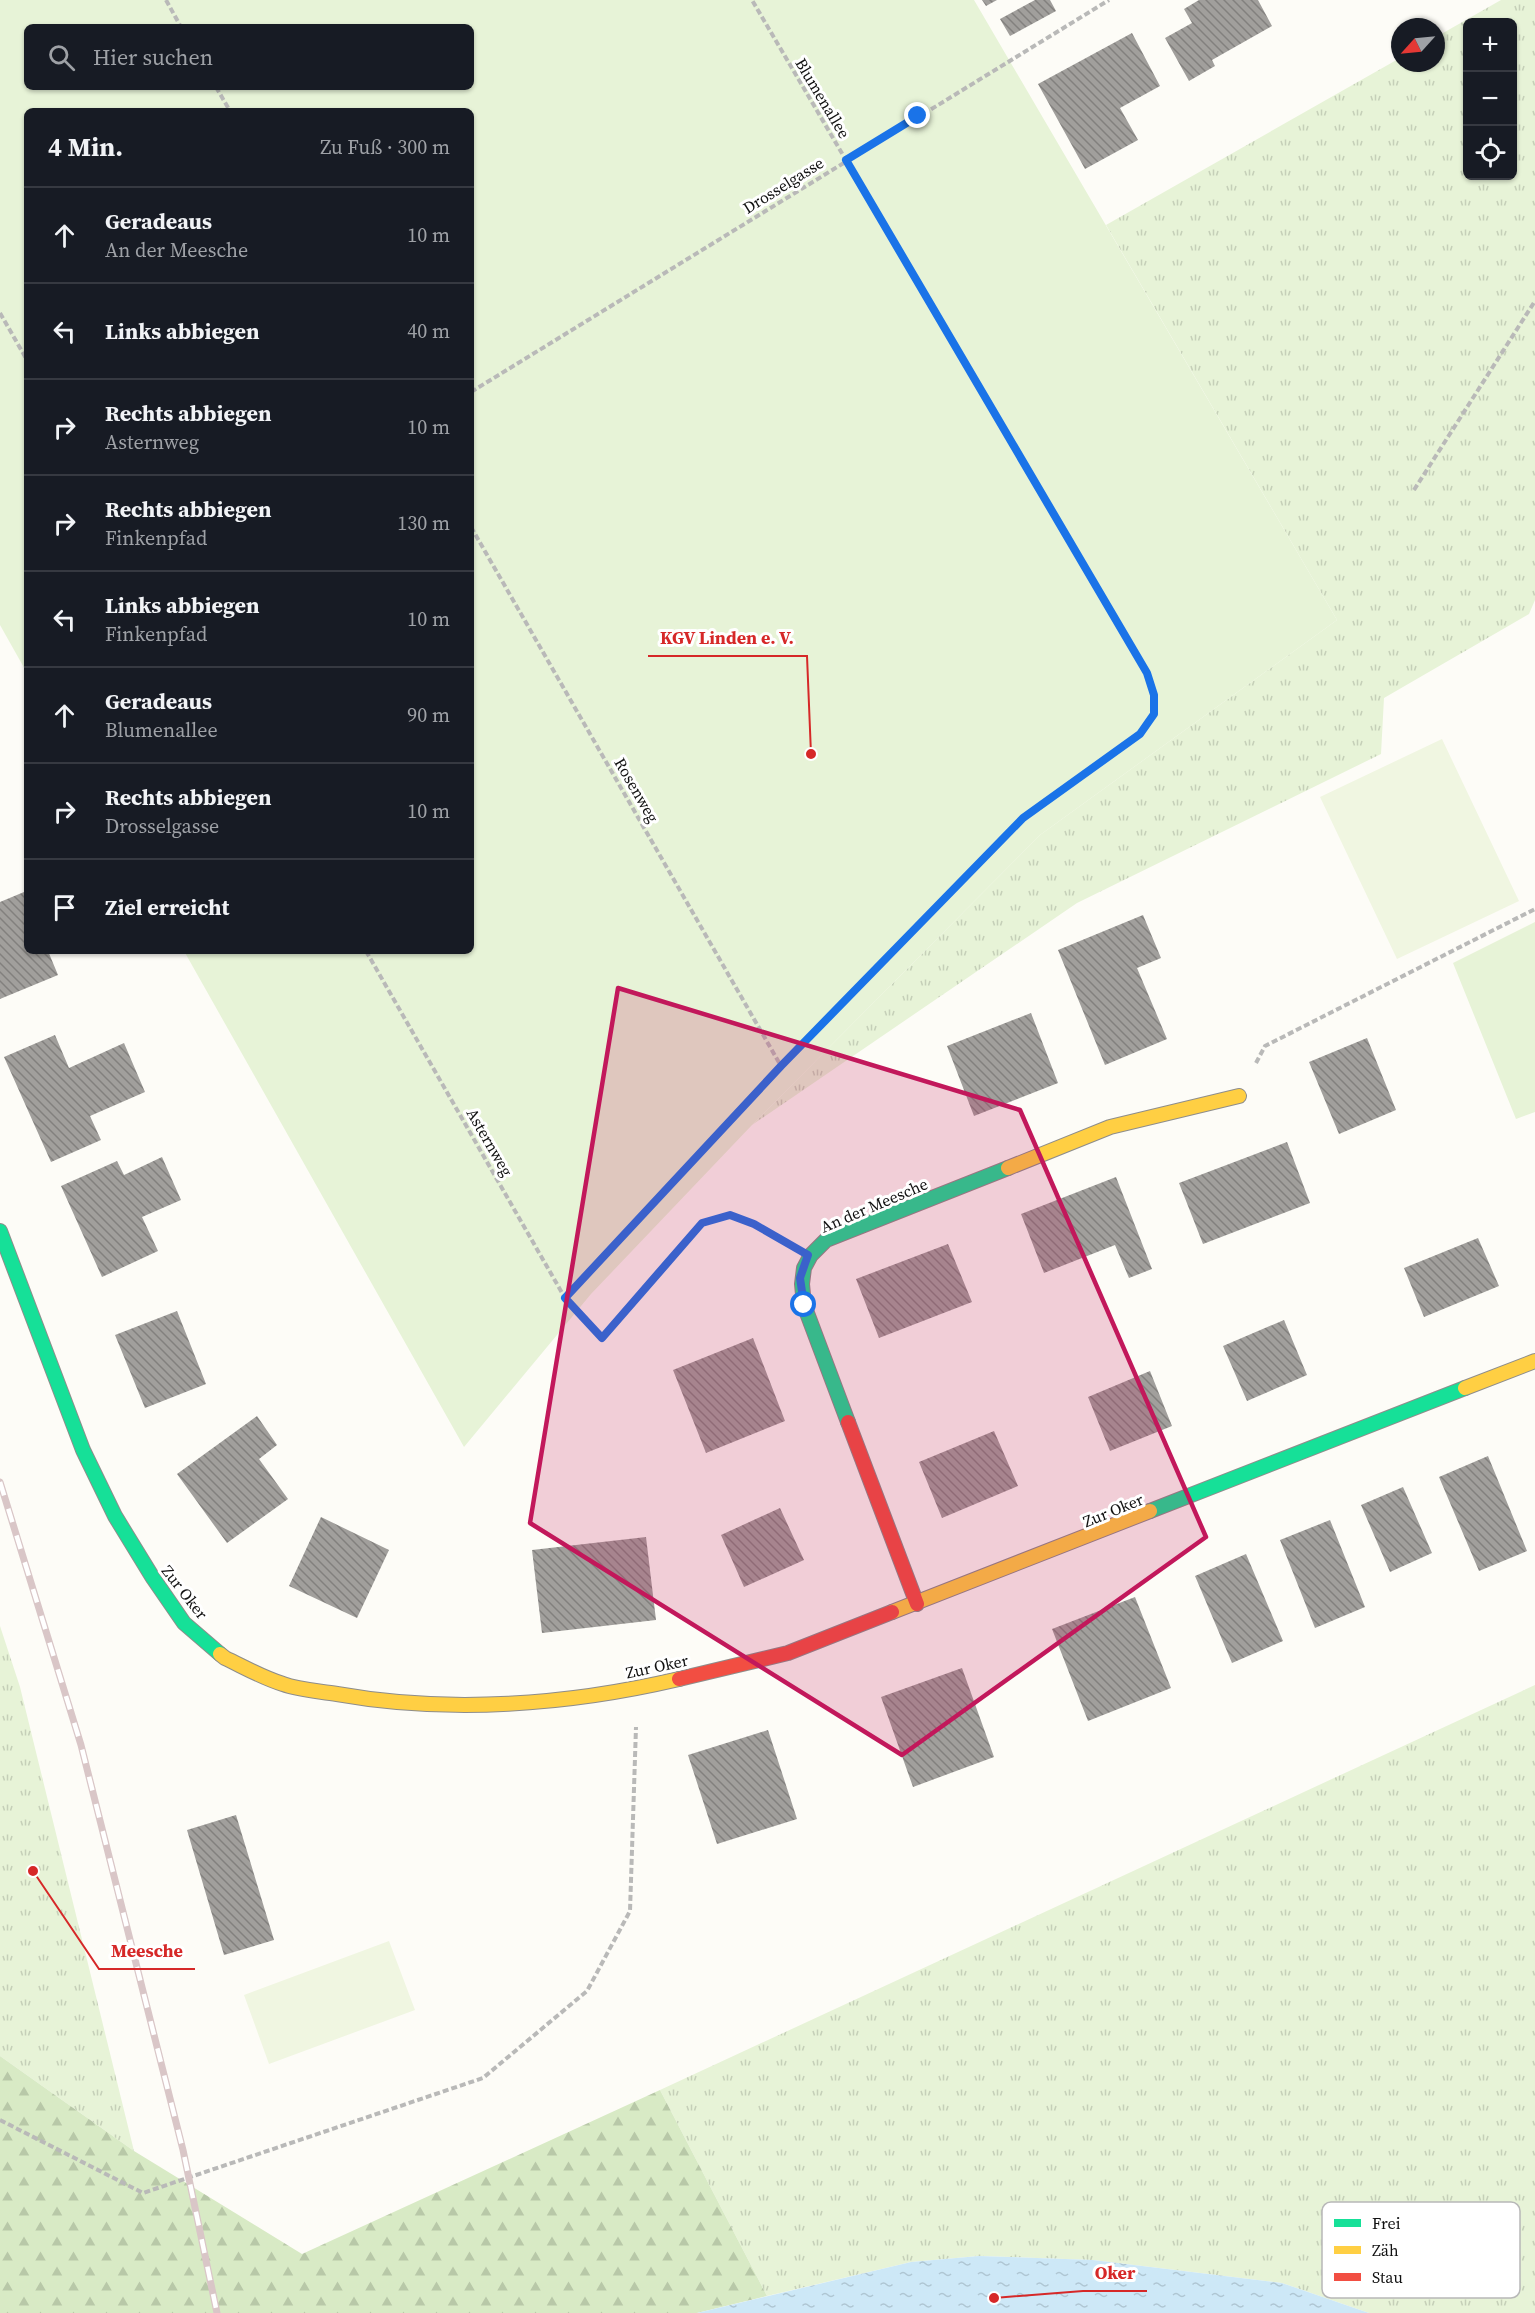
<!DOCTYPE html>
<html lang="de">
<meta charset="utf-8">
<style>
body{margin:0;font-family:"Source Serif 4",serif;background:#242831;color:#f1f3f6}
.controls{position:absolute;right:18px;top:18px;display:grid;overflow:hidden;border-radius:9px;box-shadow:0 2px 4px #0004}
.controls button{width:54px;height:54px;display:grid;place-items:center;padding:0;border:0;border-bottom:2px solid #363941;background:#171b24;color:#f1f3f6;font:30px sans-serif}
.compass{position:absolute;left:1391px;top:18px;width:54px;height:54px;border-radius:50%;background:#171b24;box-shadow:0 2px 4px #0004;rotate:243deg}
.stop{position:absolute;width:18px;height:18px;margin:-14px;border:4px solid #1a73e8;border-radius:50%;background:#fff}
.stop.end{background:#1a73e8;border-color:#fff;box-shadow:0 2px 6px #0008}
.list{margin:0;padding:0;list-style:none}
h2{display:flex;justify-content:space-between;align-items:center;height:78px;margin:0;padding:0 24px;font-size:26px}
h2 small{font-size:20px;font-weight:400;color:#9ea1a6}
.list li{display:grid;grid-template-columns:39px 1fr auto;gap:18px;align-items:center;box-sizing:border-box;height:96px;padding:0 24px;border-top:2px solid #363941}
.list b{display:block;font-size:22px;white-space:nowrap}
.list p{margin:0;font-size:20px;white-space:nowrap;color:#9ea1a6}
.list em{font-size:20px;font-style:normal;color:#9ea1a6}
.icon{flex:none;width:33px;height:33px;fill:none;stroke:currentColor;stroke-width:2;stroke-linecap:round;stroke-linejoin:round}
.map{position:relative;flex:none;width:1535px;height:2313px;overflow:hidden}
.search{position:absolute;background:#171b24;box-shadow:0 2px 4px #0004;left:24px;top:24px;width:450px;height:66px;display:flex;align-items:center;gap:15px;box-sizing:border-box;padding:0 21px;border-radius:9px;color:#9ea1a6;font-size:22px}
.panel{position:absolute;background:#171b24;box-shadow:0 2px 4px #0004;left:24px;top:108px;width:450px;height:846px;border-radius:9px}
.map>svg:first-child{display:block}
.grass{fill:url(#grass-tufts);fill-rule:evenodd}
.forest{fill:url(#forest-firs)}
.park{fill:#e7f3d7;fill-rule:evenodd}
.pitch{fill:#f0f6e1}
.water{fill:url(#water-ripples)}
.building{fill:url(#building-back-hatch)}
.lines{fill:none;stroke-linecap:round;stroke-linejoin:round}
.fast-casing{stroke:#8e8d8b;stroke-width:16}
.slow-casing{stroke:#8e8d8b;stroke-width:16}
.jam-casing{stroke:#8e8d8b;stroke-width:16}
.path{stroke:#b9b9b8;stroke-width:4;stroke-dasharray:6 3;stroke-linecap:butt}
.fast{stroke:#16e098;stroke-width:14}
.slow{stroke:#ffcf43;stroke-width:14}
.jam{stroke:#f24e42;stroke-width:14}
.rail-casing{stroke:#d9c6c7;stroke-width:7}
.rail{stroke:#fff;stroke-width:4.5;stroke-dasharray:14;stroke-linecap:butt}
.route{stroke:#1a73e8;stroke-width:8}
.marked{fill:#c2185b;fill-opacity:0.2;stroke:#c2185b;stroke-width:4.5;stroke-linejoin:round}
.labels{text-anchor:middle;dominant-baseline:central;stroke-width:6;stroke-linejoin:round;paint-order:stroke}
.street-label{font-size:16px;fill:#111;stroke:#fff}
.key{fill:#fff;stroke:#b8b8b8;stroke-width:1.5}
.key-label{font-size:16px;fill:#111}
.leader{fill:none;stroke:#d62828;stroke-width:2}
.callout-dot{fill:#d62828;stroke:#fff;stroke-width:2}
.callout-label{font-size:18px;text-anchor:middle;font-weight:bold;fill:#d62828;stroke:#fff;stroke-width:6;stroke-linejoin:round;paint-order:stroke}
</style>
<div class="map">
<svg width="1535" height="2313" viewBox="0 0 1535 2313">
<defs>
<pattern id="grass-tufts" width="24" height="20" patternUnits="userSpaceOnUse" patternTransform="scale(1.5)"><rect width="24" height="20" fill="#e7f3d7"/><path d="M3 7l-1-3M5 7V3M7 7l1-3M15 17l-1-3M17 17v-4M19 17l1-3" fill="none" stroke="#c5cfb8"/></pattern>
<pattern id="forest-firs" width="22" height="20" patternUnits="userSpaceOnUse" patternTransform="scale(1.5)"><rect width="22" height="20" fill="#d8eac5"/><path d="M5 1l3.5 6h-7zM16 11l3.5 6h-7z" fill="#b8c8a8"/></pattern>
<pattern id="water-ripples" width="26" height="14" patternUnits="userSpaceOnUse" patternTransform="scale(1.5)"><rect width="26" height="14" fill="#cde8f7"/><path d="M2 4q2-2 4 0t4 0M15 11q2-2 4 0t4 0" fill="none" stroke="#afc6d3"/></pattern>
<pattern id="building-back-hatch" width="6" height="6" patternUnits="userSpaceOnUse" patternTransform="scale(1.5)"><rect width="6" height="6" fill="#a19f9c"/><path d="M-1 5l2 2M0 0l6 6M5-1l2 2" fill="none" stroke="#82807e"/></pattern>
</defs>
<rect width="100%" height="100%" fill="#fdfcf7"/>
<!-- grass -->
<path class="grass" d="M 1501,0 L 1535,0 L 1535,600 L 1529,614 L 1384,698 L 1381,754 L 1077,903 L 752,1125 L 1040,835 L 1337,620 L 1106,225 L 1400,58 L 1400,63 L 1436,63 L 1436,37 ZM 1468,22 L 1512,22 L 1512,176 L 1468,176 Z
M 0,1626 L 20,1687 L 134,2151 L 0,2056 Z
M 1535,1685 L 1535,2313 L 1369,2313 L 1282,2283 L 1093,2260 L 979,2256 L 911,2262 L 767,2296 L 660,2090 Z"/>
<!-- forest -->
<path class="forest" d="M 0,2056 L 134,2151 L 302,2254 L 660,2090 L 767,2296 L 697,2313 L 0,2313 Z"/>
<!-- park -->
<path class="park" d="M 0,0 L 974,0 L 1337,620 L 1040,835 L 752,1125 L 591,1294 L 464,1447 L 184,951 L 471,951 L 471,111 L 27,111 L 27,673 L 0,625 ZM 27,27 L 471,27 L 471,87 L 27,87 Z
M 1535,922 L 1535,1112 L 1516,1119 L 1453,963 Z"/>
<!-- pitch -->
<path class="pitch" d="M 1442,739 L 1519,901 L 1397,959 L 1320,797 Z
M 389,1941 L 415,2010 L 269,2064 L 244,1995 Z"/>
<!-- water -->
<path class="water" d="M 979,2256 L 1093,2260 L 1282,2283 L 1369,2313 L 697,2313 L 911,2262 Z"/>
<!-- building -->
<path class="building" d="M 982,0 L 997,0 L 986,6 Z
M 1035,0 L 1050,0 L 1056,11 L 1010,36 L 1000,19 Z
M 1199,0 L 1258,0 L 1272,26 L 1212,60 L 1215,66 L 1189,81 L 1165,38 L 1192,23 L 1184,9 Z
M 1132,33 L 1160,86 L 1120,108 L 1138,140 L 1085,169 L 1038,84 Z
M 24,892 L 27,899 L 27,951 L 48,951 L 58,975 L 0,999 L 0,902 Z
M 1143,915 L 1161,958 L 1137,968 L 1167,1039 L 1105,1065 L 1058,950 Z
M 1031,1013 L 1058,1083 L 974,1116 L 947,1046 Z
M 55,1035 L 69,1068 L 124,1043 L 145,1092 L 90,1116 L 101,1140 L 51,1162 L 4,1057 Z
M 1367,1038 L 1396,1110 L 1339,1134 L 1309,1062 Z
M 1287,1142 L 1310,1203 L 1203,1244 L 1179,1183 Z
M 162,1157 L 181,1200 L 142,1217 L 158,1251 L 102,1277 L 61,1186 L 117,1161 L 124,1175 Z
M 1116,1177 L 1152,1269 L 1129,1278 L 1115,1245 L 1044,1273 L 1021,1214 Z
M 1478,1238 L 1499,1286 L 1424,1317 L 1404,1268 Z
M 948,1244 L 972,1302 L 879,1338 L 856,1279 Z
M 177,1311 L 206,1384 L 145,1408 L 115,1335 Z
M 1284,1320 L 1307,1375 L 1247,1401 L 1223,1346 Z
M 753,1338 L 785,1421 L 706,1453 L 673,1370 Z
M 1150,1371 L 1172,1426 L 1110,1451 L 1088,1397 Z
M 257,1416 L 277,1445 L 259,1459 L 288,1499 L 227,1543 L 177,1474 Z
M 994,1431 L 1018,1486 L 942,1518 L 919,1462 Z
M 1488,1456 L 1527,1551 L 1479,1571 L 1439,1477 Z
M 1403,1487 L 1432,1553 L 1390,1572 L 1361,1505 Z
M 780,1508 L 804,1560 L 744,1587 L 721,1535 Z
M 321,1517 L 389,1550 L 357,1618 L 289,1586 Z
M 1330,1520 L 1365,1607 L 1315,1628 L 1280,1540 Z
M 646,1537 L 656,1620 L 542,1633 L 532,1550 Z
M 1246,1554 L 1283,1641 L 1232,1663 L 1195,1576 Z
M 1135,1597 L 1171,1688 L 1088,1721 L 1052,1629 Z
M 962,1668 L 994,1757 L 913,1787 L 881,1697 Z
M 768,1730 L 797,1819 L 717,1844 L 688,1755 Z
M 236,1815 L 274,1940 L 224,1955 L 187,1830 Z"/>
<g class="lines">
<defs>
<path id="fast" d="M 0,1231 L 83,1450 L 115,1516 L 153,1578 L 184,1623 L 220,1654
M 848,1422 L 804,1305 L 802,1284 L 804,1268 L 811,1255 L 826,1240 L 1008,1168
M 1150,1511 L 1465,1388"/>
<path id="slow" d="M 1008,1168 L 1110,1127 L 1239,1096
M 1465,1388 L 1535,1361
M 892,1612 L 1150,1511
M 220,1654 L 225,1658 C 244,1667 263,1678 283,1684 C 299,1690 319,1691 337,1694 C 449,1714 568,1705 679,1679"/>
<path id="jam" d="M 848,1422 L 917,1604
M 679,1679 L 788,1653 L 892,1612"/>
</defs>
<!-- fast casing -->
<use href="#fast" class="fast-casing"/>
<!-- slow casing -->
<use href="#slow" class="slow-casing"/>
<!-- jam casing -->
<use href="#jam" class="jam-casing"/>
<!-- path -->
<path class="path" d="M 166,0 L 181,27
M 216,87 L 230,111
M 0,313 L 27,360
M 471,392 L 1109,0
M 1414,490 L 1535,301
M 471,527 L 781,1066
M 366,951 L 565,1298 L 602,1338 L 703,1223 L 730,1215 L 754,1224 L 778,1238
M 1256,1063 L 1265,1046 L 1535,909
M 565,1298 L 781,1066 L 1023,818 L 1140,734 L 1154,714 L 1154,695 L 1147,673 L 752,0
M 0,2120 L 143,2193 L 483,2078 L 587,1991 L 630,1911 L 636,1727"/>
<!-- fast -->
<use href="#fast" class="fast"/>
<!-- slow -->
<use href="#slow" class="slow"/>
<!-- jam -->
<use href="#jam" class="jam"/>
<defs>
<path id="rail" d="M 0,1482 L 81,1745 L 183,2150 L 217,2313"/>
</defs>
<!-- rail casing -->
<use href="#rail" class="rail-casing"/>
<!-- rail -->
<use href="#rail" class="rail"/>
</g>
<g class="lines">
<!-- route -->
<path class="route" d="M 804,1305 L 800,1278 L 808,1255 L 754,1224 L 730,1215 L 702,1223 L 602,1338 L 565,1298 L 781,1066 L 1023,818 L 1140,734 L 1154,714 L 1154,695 L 1147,673 L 846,160 L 918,116"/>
</g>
<!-- marked area -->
<path class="marked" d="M 618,988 L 1020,1110 L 1206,1537 L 902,1755 L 530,1523 Z"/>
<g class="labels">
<!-- street labels -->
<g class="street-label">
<text transform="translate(823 98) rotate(59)">Blumenallee</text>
<text transform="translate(783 185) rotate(-32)">Drosselgasse</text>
<text transform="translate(637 790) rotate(60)">Rosenweg</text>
<text transform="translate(490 1142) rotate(60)">Asternweg</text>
<text transform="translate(874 1205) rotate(-23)">An der Meesche</text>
<text transform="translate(1113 1510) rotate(-22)">Zur Oker</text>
<text transform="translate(185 1592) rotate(52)">Zur Oker</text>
<text transform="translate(657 1666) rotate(-12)">Zur Oker</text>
</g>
</g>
<!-- legend -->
<rect x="1322" y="2202" width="198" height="96" rx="9" class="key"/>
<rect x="1334" y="2219" width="27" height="8" fill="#16e098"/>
<rect x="1334" y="2246" width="27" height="8" fill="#ffcf43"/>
<rect x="1334" y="2273" width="27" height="8" fill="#f24e42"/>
<g class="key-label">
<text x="1372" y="2229">Frei</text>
<text x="1372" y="2256">Zäh</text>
<text x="1372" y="2283">Stau</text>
</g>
<!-- callouts -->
<path class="leader" d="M811 754L807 656H648M33 1871L99 1969H195M994 2298L1083 2291H1147"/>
<g class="callout-dot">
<circle cx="811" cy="754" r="6"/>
<circle cx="33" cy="1871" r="6"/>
<circle cx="994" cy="2298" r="6"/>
</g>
<g class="callout-label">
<text x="727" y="644">KGV Linden e. V.</text>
<text x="147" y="1957">Meesche</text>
<text x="1115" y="2279">Oker</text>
</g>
</svg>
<div class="controls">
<button>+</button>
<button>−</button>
<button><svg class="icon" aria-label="locate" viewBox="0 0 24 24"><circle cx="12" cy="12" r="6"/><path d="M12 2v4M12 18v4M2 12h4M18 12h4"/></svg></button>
</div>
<svg class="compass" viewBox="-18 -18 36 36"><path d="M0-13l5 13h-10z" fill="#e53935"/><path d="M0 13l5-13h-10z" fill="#9ea1a6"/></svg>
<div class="stop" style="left:804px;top:1305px"></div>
<div class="stop end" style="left:918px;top:116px"></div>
<div class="search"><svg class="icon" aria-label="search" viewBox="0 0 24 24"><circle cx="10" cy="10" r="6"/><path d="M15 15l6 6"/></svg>Hier suchen</div>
<section class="panel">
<h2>4 Min.<small>Zu Fuß · 300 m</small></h2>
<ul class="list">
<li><svg class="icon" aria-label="ahead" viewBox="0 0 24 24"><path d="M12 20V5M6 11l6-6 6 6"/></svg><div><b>Geradeaus</b><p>An der Meesche</p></div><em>10 m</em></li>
<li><svg class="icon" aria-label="left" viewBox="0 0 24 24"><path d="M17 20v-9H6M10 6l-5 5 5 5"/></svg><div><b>Links abbiegen</b></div><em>40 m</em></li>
<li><svg class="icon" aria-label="right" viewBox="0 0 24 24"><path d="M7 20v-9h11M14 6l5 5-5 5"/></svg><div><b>Rechts abbiegen</b><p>Asternweg</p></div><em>10 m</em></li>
<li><svg class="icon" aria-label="right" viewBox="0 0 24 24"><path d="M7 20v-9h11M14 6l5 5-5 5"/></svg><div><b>Rechts abbiegen</b><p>Finkenpfad</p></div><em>130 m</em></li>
<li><svg class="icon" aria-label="left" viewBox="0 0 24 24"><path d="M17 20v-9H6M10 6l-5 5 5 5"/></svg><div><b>Links abbiegen</b><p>Finkenpfad</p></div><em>10 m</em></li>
<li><svg class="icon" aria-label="ahead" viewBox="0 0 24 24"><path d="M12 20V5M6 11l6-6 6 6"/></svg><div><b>Geradeaus</b><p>Blumenallee</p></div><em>90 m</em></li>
<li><svg class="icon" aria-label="right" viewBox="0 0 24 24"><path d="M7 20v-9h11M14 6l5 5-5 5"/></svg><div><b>Rechts abbiegen</b><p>Drosselgasse</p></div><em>10 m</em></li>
<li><svg class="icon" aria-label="arrive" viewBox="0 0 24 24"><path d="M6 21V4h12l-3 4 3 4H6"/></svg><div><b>Ziel erreicht</b></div></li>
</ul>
</section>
</div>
